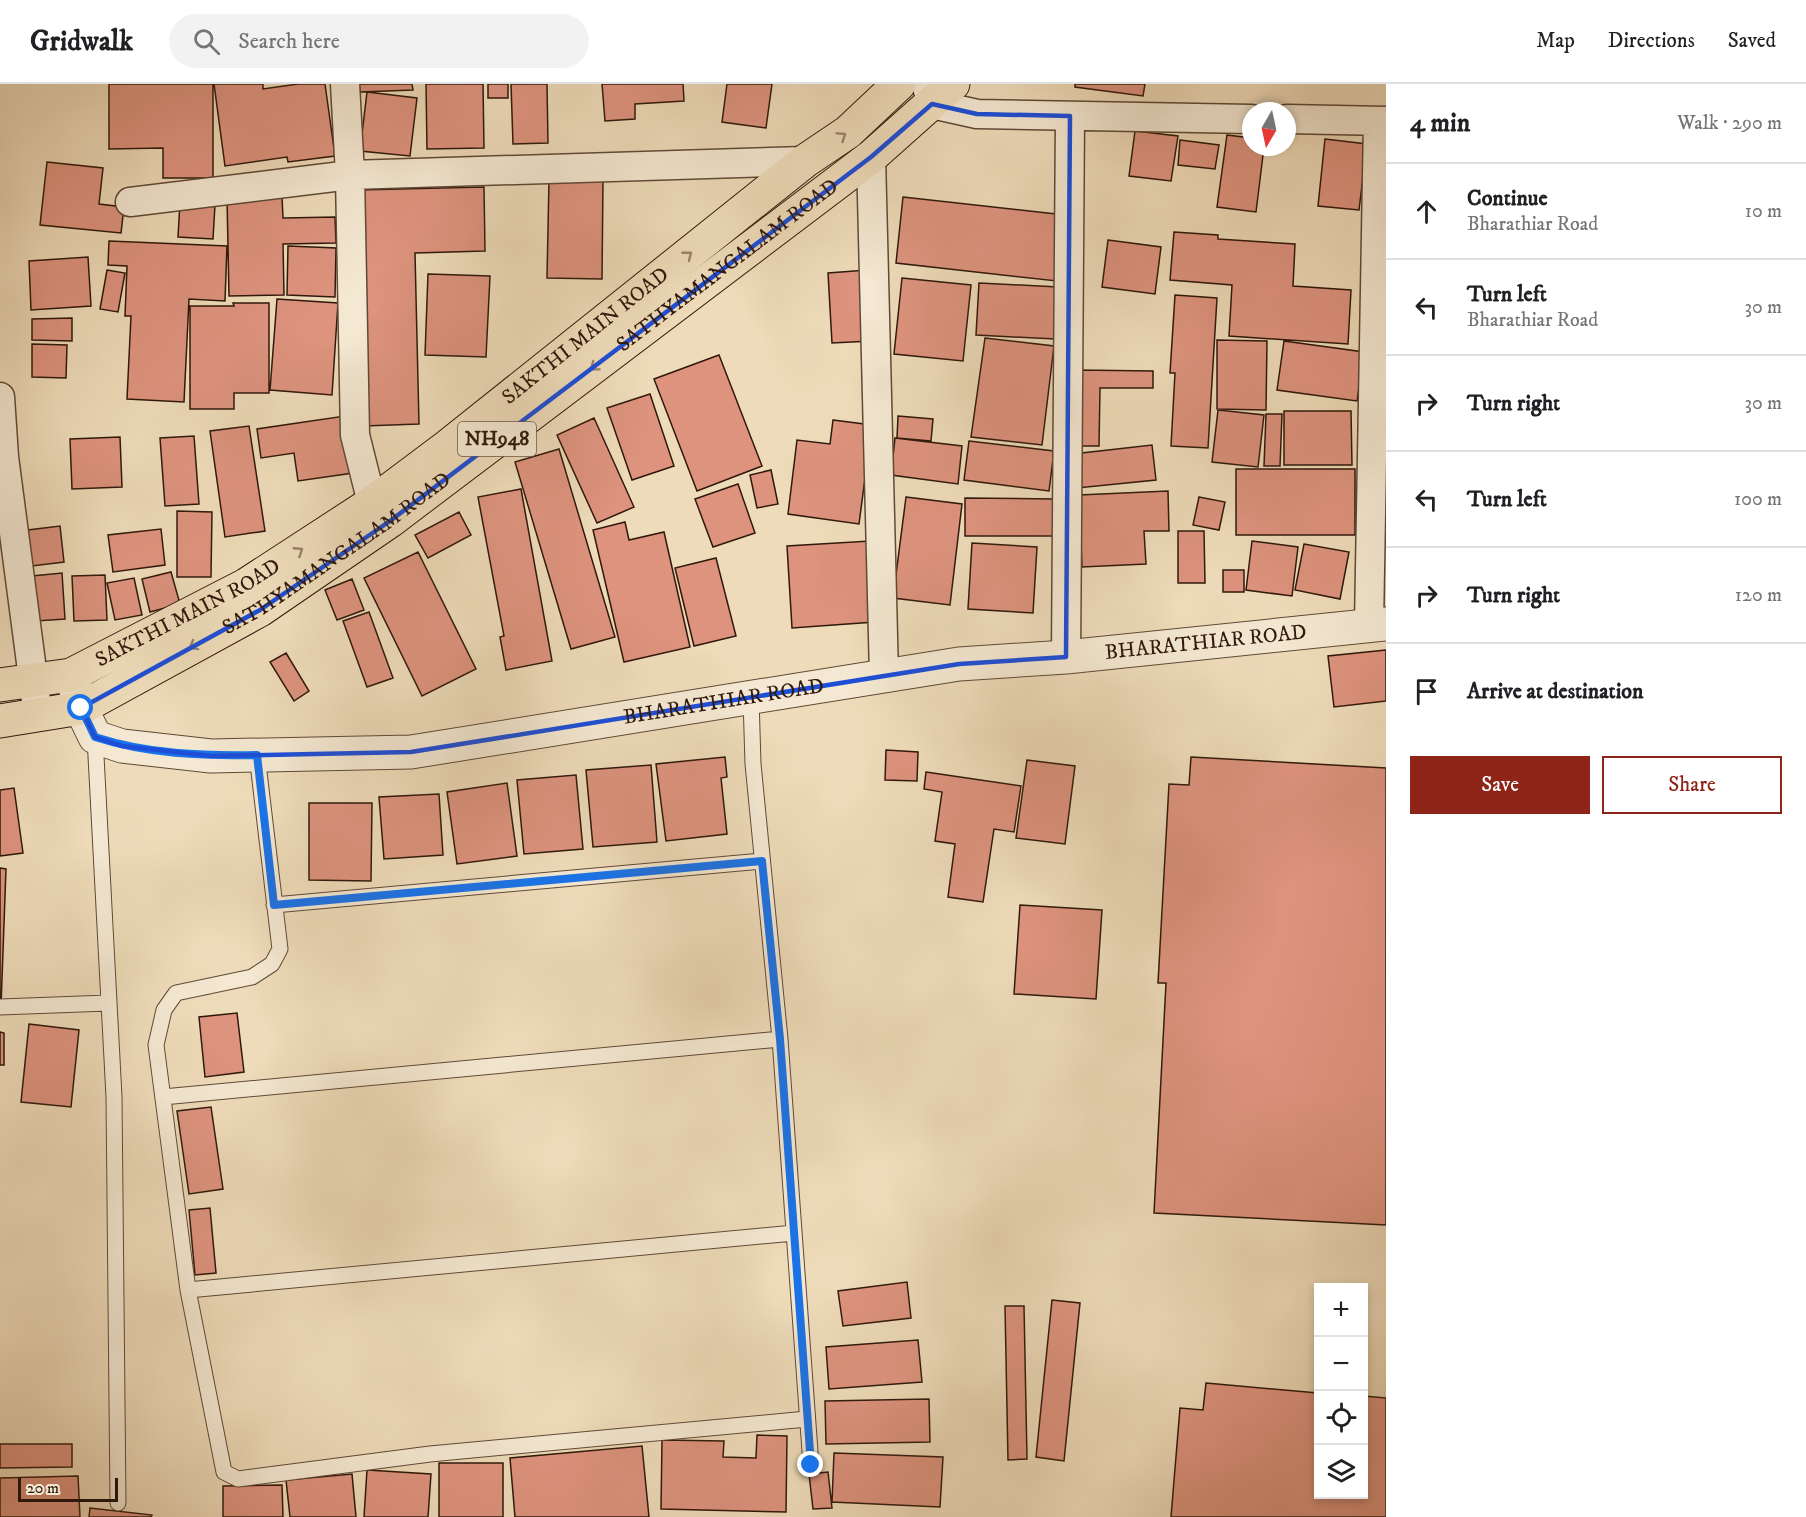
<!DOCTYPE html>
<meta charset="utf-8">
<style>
body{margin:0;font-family:"IM FELL DW Pica",serif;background:#f2f2f2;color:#202124}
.controls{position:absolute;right:18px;bottom:18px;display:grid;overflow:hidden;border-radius:0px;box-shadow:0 3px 9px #0003}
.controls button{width:54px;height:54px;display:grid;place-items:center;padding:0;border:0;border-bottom:2px solid #e0e0e0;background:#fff;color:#202124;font:30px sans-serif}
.compass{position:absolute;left:1242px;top:18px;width:54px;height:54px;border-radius:50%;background:#fff;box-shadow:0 3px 9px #0003;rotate:189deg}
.scale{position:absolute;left:18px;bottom:15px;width:100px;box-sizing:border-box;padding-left:6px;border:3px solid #30180b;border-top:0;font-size:16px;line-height:21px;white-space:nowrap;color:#30180b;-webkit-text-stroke:4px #f4e8d2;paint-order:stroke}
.stop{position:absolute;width:18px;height:18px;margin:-14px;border:4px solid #1a73e8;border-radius:50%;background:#fff}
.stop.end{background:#1a73e8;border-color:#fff;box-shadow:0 2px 6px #0008}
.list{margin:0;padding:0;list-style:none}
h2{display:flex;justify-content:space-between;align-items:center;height:78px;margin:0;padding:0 24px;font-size:26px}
h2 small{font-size:20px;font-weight:400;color:#757577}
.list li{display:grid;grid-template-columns:39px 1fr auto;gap:18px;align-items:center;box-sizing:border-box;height:96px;padding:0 24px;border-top:2px solid #e0e0e0}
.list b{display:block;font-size:22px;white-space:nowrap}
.list p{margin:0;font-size:20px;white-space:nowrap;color:#757577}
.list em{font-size:20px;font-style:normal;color:#757577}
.actions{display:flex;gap:12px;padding:18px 24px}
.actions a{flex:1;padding:14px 0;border:2px solid #8f2418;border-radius:0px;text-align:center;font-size:21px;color:#8f2418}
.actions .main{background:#8f2418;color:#fff}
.icon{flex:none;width:33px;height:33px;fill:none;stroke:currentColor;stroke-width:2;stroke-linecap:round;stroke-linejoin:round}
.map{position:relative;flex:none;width:1386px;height:1433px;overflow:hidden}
header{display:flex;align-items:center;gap:36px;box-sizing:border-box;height:84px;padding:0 30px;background:#fff;border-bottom:2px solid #e0e0e0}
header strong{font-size:28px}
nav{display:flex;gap:33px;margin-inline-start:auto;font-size:21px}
.search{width:420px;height:54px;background:#f2f2f2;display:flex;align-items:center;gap:15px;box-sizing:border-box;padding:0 21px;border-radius:33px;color:#757577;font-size:22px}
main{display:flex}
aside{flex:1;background:#fff}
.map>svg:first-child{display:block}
.building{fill:#dd937e;stroke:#30180b;stroke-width:1.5}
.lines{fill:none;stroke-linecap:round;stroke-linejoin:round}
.service-casing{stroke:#604936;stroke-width:17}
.minor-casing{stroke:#604936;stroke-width:31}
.tertiary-casing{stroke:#604936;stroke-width:35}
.trunk-casing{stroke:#30180b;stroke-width:35}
.service{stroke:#f4e8d2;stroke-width:15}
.minor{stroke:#f4e8d2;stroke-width:28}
.tertiary{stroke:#f4e8d2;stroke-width:33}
.trunk{stroke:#eedbb9;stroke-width:33}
.oneway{stroke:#98836b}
.route{stroke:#1a73e8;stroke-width:8}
.marked{fill:none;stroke:#1d4ed8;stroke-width:4.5;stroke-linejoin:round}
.labels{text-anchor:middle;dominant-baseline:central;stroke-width:5;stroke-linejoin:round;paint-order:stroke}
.shield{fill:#f4e8d2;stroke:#6b5647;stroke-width:1.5}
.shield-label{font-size:20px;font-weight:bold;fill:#30180b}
.street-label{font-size:21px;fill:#30180b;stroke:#f4e8d2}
</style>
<header>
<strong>Gridwalk</strong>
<div class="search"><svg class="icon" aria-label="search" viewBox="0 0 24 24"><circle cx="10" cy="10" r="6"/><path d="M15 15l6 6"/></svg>Search here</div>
<nav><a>Map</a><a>Directions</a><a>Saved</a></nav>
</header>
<main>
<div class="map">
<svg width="1386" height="1433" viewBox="0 0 1386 1433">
<rect width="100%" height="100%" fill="#eedbb9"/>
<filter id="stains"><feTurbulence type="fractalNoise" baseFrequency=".00333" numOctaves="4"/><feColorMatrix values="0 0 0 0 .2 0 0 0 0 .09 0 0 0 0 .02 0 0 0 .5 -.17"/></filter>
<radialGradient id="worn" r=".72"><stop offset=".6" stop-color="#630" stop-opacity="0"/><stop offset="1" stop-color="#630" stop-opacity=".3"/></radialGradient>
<!-- building -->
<path class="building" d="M 109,0 L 213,0 L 213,94 L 163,94 L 163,64 L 109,65 Z
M 214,0 L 263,0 L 263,5 L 298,0 L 325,0 L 335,72 L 288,78 L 287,73 L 225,82 Z
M 359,0 L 412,0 L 413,6 L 360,8 Z
M 426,0 L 483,0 L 484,64 L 427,65 Z
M 488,0 L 508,0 L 508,14 L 488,14 Z
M 511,0 L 547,0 L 548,59 L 513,60 Z
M 602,0 L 683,0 L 684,17 L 635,20 L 635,35 L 605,37 Z
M 727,0 L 772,0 L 766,44 L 722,38 Z
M 1075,0 L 1145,0 L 1143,12 L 1075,3 Z
M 367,8 L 417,14 L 410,72 L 360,67 Z
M 1135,47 L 1178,52 L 1171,97 L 1129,92 Z
M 1227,51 L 1251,54 L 1251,63 L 1264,63 L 1256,128 L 1217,123 Z
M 1325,55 L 1367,60 L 1359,126 L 1318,122 Z
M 1180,56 L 1219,61 L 1215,85 L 1178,81 Z
M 47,78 L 103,84 L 99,120 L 124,123 L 121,149 L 40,141 Z
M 549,96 L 603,97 L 602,195 L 547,194 Z
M 484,103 L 485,167 L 415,169 L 419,340 L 364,342 L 358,106 Z
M 282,113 L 283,134 L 335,133 L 336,159 L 283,160 L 284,211 L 229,212 L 227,114 Z
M 903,113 L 1065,131 L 1057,197 L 896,179 Z
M 180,118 L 215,121 L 213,155 L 178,153 Z
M 1174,148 L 1218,151 L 1218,155 L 1295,160 L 1293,202 L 1351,206 L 1348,260 L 1229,252 L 1232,201 L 1170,196 Z
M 1108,156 L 1161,163 L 1155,210 L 1102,203 Z
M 109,157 L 227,162 L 225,217 L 189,215 L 184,318 L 127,315 L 131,232 L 125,232 L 127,182 L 108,181 Z
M 288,162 L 336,164 L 335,213 L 287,211 Z
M 88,173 L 91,222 L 31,226 L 29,177 Z
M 107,186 L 125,189 L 118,228 L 100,225 Z
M 867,186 L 871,257 L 832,259 L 828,189 Z
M 428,190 L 490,192 L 486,273 L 425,271 Z
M 902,194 L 971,201 L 963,277 L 894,270 Z
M 979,199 L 1058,203 L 1055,255 L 976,251 Z
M 1175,211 L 1217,214 L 1208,364 L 1171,362 L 1175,289 L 1170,289 Z
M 277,215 L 338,219 L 332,311 L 270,306 Z
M 233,219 L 269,219 L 269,309 L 234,309 L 234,325 L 190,325 L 190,222 L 234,222 Z
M 72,234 L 72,257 L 32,256 L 32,235 Z
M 985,254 L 1054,262 L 1042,361 L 971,353 Z
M 1217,256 L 1267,257 L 1266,326 L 1217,325 Z
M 1284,257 L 1364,268 L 1357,317 L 1277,306 Z
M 32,260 L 67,261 L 66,294 L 32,293 Z
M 719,271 L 762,382 L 697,407 L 654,295 Z
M 1077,286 L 1153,287 L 1153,304 L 1100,304 L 1099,362 L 1076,362 Z
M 650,310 L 674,382 L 632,396 L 607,324 Z
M 1218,326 L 1264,331 L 1258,383 L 1212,378 Z
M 1284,327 L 1351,327 L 1352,381 L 1284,381 Z
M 1266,330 L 1282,330 L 1280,382 L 1264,382 Z
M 345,332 L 353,389 L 298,397 L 294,369 L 261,374 L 257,345 Z
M 898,332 L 933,335 L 931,357 L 897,354 Z
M 594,334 L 634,423 L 597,439 L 557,351 Z
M 833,336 L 872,341 L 859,440 L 788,430 L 797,356 L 830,360 Z
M 249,342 L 265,447 L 225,453 L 210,347 Z
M 194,352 L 199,420 L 165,422 L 160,354 Z
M 120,353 L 122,403 L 72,405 L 70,355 Z
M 895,354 L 962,362 L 958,400 L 891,391 Z
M 969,357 L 1054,367 L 1049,407 L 964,396 Z
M 1152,361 L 1156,396 L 1077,404 L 1073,370 Z
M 559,365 L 615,553 L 571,565 L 515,378 Z
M 1236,385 L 1355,385 L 1355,451 L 1236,451 Z
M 771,386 L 778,420 L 757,424 L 750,391 Z
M 738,400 L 755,449 L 713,463 L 695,415 Z
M 521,405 L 552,577 L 506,586 L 500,553 L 504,552 L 478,413 Z
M 1168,407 L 1169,447 L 1144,447 L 1146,480 L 1082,483 L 1079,411 Z
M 906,413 L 962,420 L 950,521 L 893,514 Z
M 1199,413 L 1225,418 L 1219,446 L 1193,441 Z
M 965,414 L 1053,415 L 1053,452 L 965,452 Z
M 177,427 L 212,428 L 211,493 L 177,493 Z
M 459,428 L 471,451 L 428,474 L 415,451 Z
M 625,438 L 629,456 L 664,448 L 690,563 L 624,578 L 593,446 Z
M 60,442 L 64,478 L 32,482 L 28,446 Z
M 161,445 L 165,481 L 113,488 L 108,451 Z
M 1178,447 L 1204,447 L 1205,499 L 1178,499 Z
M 870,457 L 875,538 L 792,544 L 787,462 Z
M 1252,457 L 1298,463 L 1292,512 L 1246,506 Z
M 972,459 L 1037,463 L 1033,529 L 968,525 Z
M 1304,460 L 1349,468 L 1340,515 L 1295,506 Z
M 418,468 L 476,585 L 422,612 L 364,494 Z
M 716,474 L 736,552 L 694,562 L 675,484 Z
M 1223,486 L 1244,486 L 1244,508 L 1223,508 Z
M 171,488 L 180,520 L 150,528 L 142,495 Z
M 62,489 L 65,535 L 36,537 L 32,492 Z
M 105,491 L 107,536 L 74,537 L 72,492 Z
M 134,494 L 142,531 L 115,536 L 107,499 Z
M 352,495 L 364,526 L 337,536 L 325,506 Z
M 369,528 L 393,594 L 367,603 L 343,537 Z
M 1386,566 L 1386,617 L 1334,623 L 1328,572 Z
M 286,569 L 309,607 L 294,617 L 270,578 Z
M 886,666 L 918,668 L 917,697 L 885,696 Z
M 725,673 L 727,693 L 721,694 L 727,750 L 666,757 L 656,680 Z
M 1191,673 L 1386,684 L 1386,1141 L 1154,1129 L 1166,899 L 1158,899 L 1169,700 L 1189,701 Z
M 1027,676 L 1075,682 L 1065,760 L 1016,754 Z
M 651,681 L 657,758 L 593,763 L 586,686 Z
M 926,688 L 1021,702 L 1014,748 L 994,745 L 983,818 L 948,813 L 955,760 L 935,757 L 942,708 L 924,705 Z
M 576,691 L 583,765 L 524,770 L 517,696 Z
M 507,699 L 517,772 L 457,780 L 447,708 Z
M 14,704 L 23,769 L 0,772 L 0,706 Z
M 439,710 L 443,771 L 384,775 L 379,713 Z
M 309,719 L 372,719 L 371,797 L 309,796 Z
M 0,784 L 6,785 L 1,923 L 0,922 Z
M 1020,821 L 1102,826 L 1096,915 L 1014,910 Z
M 237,929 L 244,988 L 205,993 L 199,933 Z
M 29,940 L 79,946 L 71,1023 L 21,1018 Z
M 0,948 L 4,949 L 4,981 L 0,981 Z
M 211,1023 L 223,1105 L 189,1110 L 177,1027 Z
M 210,1124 L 216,1189 L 195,1191 L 189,1126 Z
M 907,1198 L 911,1234 L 843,1242 L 838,1207 Z
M 1052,1216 L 1080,1219 L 1064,1377 L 1036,1373 Z
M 1005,1222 L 1024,1222 L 1027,1375 L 1008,1376 Z
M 918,1256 L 922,1298 L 829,1305 L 826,1263 Z
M 1206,1299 L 1318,1309 L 1318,1410 L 1364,1410 L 1364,1312 L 1386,1314 L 1386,1433 L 1171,1433 L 1180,1324 L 1203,1326 Z
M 929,1315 L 930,1358 L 826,1360 L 825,1317 Z
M 757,1351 L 787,1352 L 786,1428 L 661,1425 L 662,1356 L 724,1357 L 723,1373 L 756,1374 Z
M 0,1360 L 72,1360 L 72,1383 L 0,1384 Z
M 642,1362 L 649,1433 L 515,1433 L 510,1374 Z
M 834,1369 L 943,1373 L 940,1423 L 832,1418 Z
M 439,1379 L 503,1379 L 503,1433 L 439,1433 Z
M 367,1386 L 431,1390 L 428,1433 L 364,1433 Z
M 828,1388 L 832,1424 L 813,1425 L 809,1390 Z
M 352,1390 L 356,1433 L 290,1433 L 286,1396 Z
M 78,1392 L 80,1433 L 0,1433 L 0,1394 Z
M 282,1401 L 283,1433 L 223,1433 L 223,1402 Z
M 90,1424 L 152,1431 L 151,1433 L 89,1433 Z"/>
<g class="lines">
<defs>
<path id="service" d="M 751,614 L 753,680 L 780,955 L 811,1381
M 95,653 L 114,1013 L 118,1419
M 257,671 L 280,865 L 272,880 L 252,893 L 176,909 L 164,926 L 156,961 L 188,1206 L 224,1388 L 238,1395 L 430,1370 L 807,1335
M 274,821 L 762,777
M 0,923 L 108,919
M 163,1013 L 780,955
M 188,1206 L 794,1149"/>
<path id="minor" d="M 345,0 L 350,91 L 355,351 L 372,419
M 926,0 L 932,20 L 977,30 L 1251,35
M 1287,35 L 1386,37
M 871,73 L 884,592
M 130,118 L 350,91 L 805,77
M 0,313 L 4,373 L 38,632
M 1369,541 L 1378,37
M 1066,573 L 1070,32"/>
<g id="tertiary">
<path id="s1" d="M 73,596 L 81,624 L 95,653 L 122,662 L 211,672 L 411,668 L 959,580 L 1066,573 L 1386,540"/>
</g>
<g id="trunk">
<path id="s2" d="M 0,601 L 71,591 L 246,501 L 372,419 L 448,362 L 805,77 L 848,48 L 899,0"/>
<path id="s3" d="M 0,637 L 81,624 L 260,526 L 390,437 L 871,73 L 953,0"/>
</g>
</defs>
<!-- service casing -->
<use href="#service" class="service-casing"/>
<!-- minor casing -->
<use href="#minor" class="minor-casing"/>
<!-- tertiary casing -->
<use href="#tertiary" class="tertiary-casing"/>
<!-- trunk casing -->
<use href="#trunk" class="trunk-casing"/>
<!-- service -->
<use href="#service" class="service"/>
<!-- minor -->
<use href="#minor" class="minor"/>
<!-- tertiary -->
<use href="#tertiary" class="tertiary"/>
<!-- trunk -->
<use href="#trunk" class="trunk"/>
</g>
<!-- one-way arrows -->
<defs><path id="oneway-chevron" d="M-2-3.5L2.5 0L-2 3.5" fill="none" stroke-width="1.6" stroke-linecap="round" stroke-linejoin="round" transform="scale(1.5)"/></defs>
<g class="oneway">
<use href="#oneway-chevron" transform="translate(842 52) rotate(-35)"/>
<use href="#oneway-chevron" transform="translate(688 171) rotate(-39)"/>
<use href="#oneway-chevron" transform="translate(594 283) rotate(143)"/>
<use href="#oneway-chevron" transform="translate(299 467) rotate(-33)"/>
<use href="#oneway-chevron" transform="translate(193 562) rotate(151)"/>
</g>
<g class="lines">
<!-- route -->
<path class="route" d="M 81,624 L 95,653 C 147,670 203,672 257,671 L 274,821 L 762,777 L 780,955 L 811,1381"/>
</g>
<!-- marked area -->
<path class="marked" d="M 932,20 L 977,30 L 1070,32 L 1066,573 L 959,580 L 411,668 L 211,672 L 122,662 L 95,653 L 81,624 L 260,526 L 390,437 L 871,73 Z"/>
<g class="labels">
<!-- shield labels -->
<rect class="shield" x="458" y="338" width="78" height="34" rx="4.5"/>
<g class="shield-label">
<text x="497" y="355">NH948</text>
</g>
<!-- street labels -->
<g class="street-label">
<text stroke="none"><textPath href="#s3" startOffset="867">SATHYAMANGALAM ROAD</textPath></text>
<text stroke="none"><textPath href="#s2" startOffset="690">SAKTHI MAIN ROAD</textPath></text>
<text stroke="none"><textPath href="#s3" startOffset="381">SATHYAMANGALAM ROAD</textPath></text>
<text stroke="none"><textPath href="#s2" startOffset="204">SAKTHI MAIN ROAD</textPath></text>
<text stroke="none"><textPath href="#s1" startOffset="1182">BHARATHIAR ROAD</textPath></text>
<text stroke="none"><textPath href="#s1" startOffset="696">BHARATHIAR ROAD</textPath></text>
</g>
</g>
<rect width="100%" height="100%" filter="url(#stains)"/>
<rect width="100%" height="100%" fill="url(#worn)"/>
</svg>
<div class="controls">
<button>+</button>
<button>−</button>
<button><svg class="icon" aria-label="locate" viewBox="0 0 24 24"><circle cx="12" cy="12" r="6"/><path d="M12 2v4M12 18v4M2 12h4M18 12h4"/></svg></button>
<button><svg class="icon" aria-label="layers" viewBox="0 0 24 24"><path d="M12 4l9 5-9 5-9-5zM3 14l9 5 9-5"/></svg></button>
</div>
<svg class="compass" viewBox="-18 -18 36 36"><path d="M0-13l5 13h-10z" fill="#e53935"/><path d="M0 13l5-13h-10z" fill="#757577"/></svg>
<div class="scale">20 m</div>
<div class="stop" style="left:81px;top:624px"></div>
<div class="stop end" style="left:811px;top:1381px"></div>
</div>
<aside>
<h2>4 min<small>Walk · 290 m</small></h2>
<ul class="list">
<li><svg class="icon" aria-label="ahead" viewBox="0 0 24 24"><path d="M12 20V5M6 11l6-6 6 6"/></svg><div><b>Continue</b><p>Bharathiar Road</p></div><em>10 m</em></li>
<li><svg class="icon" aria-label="left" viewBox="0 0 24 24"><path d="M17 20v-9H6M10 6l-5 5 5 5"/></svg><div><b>Turn left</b><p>Bharathiar Road</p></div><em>30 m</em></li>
<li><svg class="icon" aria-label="right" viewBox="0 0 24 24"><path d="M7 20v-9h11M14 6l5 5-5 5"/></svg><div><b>Turn right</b></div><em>30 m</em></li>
<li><svg class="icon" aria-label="left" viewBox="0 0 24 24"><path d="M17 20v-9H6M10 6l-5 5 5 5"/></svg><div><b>Turn left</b></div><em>100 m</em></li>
<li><svg class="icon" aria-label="right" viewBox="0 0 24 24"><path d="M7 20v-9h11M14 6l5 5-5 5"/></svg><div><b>Turn right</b></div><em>120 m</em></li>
<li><svg class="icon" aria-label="arrive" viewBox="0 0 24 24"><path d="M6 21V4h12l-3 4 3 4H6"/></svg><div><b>Arrive at destination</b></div></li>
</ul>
<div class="actions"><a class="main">Save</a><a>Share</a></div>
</aside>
</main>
